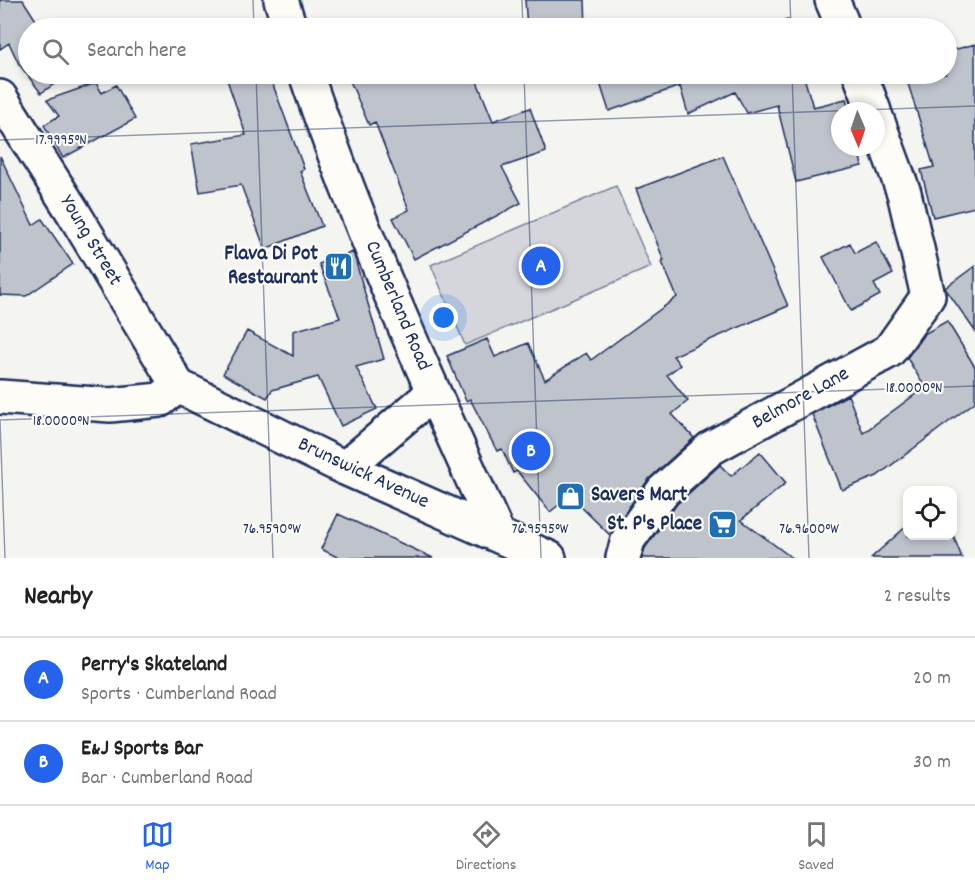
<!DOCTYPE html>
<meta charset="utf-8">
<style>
body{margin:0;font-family:Dekko,sans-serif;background:#f6f6f6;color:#222}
.controls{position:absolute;right:18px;bottom:18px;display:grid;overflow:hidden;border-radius:12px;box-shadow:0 3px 9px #0003}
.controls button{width:54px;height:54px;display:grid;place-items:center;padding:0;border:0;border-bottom:2px solid #e0e0e0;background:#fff;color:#222;font:30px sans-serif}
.compass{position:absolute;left:831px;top:102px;width:54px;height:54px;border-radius:50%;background:#fff;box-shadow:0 3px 9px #0003;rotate:178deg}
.you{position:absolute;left:444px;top:318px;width:21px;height:21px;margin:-15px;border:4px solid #fff;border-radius:50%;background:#1a73e8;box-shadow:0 0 0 9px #1a73e833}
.badge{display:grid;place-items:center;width:39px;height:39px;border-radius:50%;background:#2563eb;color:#fff;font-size:20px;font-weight:700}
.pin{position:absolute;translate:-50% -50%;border:3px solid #fff;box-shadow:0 2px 6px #0006}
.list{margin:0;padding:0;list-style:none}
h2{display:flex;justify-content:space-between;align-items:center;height:78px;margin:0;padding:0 24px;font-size:26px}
h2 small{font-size:20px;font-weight:400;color:#767676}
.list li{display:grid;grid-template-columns:39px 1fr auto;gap:18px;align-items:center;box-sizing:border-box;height:84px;padding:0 24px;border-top:2px solid #e0e0e0}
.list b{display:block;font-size:22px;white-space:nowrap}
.list p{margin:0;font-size:20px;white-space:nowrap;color:#767676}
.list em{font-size:20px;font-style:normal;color:#767676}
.icon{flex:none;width:33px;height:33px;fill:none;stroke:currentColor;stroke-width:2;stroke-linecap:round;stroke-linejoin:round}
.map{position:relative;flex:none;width:975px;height:558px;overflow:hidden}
.search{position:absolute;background:#fff;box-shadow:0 3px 9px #0003;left:18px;right:18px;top:18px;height:66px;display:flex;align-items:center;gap:15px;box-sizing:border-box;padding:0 21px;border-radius:33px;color:#767676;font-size:22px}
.sheet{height:246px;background:#fff}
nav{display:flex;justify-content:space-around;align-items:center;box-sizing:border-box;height:84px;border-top:2px solid #e0e0e0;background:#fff;font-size:16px;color:#767676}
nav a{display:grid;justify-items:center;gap:3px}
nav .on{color:#2563eb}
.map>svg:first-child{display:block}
.pitch{fill:#d4d6db;stroke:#78829c;stroke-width:1.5}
.building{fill:#bfc3cc;stroke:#1b2f5e;stroke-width:1.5}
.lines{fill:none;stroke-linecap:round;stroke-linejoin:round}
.street-casing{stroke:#1b2f5e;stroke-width:38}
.secondary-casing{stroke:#1b2f5e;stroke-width:38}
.street{stroke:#fdfcf7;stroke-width:33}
.secondary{stroke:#fdfcf7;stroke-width:33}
.ticks{fill:none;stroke:#1b2f5e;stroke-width:1.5;stroke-opacity:0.45}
.labels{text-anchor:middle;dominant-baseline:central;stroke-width:4.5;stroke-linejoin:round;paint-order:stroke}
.street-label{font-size:21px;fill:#1b2f5e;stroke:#fdfcf7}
.poi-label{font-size:21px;font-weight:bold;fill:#1b2f5e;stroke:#fdfcf7;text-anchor:end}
.ticks-label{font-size:15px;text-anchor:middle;fill:#1b2f5e;stroke:#fdfcf7;stroke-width:4.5;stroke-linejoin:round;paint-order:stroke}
</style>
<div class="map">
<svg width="975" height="558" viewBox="0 0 975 558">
<rect width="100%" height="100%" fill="#f4f4f1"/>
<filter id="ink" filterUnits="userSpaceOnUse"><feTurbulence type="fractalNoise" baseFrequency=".0167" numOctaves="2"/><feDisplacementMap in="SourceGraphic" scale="12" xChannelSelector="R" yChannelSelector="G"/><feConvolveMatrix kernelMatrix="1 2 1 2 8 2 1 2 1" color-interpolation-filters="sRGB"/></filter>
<g filter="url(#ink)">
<!-- pitch -->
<path class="pitch" d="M 616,186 L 651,267 L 465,345 L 431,265 Z"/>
<!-- building -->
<path class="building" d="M 0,0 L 23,0 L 41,28 L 28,28 L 28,74 L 69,74 L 41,93 L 19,64 L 9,43 L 0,49 Z
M 525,0 L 585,0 L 586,28 L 527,28 Z
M 788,20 L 790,28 L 759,28 Z
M 975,44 L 975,207 L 933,217 L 921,170 L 934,167 L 905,74 L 946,74 L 946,52 Z
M 225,74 L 269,74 L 304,169 L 300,171 L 322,226 L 265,249 L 241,185 L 200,192 L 191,144 L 246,135 Z
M 347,74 L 474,74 L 493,121 L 530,108 L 546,152 L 502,167 L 521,203 L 414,259 L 393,218 L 409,210 L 375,122 L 369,125 Z
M 597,74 L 803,74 L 813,107 L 846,99 L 849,111 L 840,111 L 840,147 L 858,147 L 862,166 L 796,182 L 777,105 L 747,113 L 735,92 L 688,114 L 680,86 L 609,111 Z
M 96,83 L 102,93 L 116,85 L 135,119 L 63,158 L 44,125 L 59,116 L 47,100 Z
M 0,156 L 33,225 L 42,219 L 73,264 L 26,296 L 0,295 Z
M 723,156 L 788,306 L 673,356 L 680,365 L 667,375 L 688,401 L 672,414 L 694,438 L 648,480 L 610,535 L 570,496 L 550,512 L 517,471 L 513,473 L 502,449 L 497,451 L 470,399 L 466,401 L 447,356 L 487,339 L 495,357 L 528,343 L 545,380 L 586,353 L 591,360 L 677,297 L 662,262 L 664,261 L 636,189 Z
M 876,242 L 893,274 L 874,284 L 880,295 L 851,311 L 823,257 L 850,243 L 855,253 Z
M 353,252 L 384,359 L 356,367 L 377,409 L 341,426 L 318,377 L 272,390 L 267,398 L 223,374 L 247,331 L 293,356 L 293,331 L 340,318 L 319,264 Z
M 975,266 L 975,331 L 945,288 Z
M 947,321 L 975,367 L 975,402 L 877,476 L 842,490 L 812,414 L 848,395 L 863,433 L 925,387 L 907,358 L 924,334 Z
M 760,452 L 786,483 L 741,520 L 792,558 L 642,558 L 645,548 L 677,504 L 720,465 L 731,476 Z
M 338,514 L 433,558 L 339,558 L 321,549 Z
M 908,525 L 908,536 L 952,536 L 952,532 L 962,558 L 871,558 Z"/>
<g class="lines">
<defs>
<path id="street" d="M 832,0 L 844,28
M 860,74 L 874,111
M 623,558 L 628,540 L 663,491 L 711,448 L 889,351 L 928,296 L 904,193 L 876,117"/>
<path id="secondary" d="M 281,0 L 290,28
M 306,74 C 359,231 429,383 498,535
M 0,97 L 73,212 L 178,386
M 178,386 L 345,468 L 549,558
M 0,397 L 110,405 L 160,400 L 178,386
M 345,468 L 433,393"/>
</defs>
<!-- street casing -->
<use href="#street" class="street-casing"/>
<!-- secondary casing -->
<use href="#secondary" class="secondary-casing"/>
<!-- street -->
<use href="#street" class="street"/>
<!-- secondary -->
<use href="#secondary" class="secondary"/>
</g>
</g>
<!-- ticks -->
<path class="ticks" d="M 253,0 L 254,28M 522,0 L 523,28M 790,0 L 791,28M 256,74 L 273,558M 524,74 L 541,558M 792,74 L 809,558M 0,140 L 975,106M 0,420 L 5,558M 0,420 L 975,386"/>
<!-- icons -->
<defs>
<symbol id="restaurant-square" viewBox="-11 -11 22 22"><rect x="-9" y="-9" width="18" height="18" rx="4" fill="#1f6fb2" stroke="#fdfcf7"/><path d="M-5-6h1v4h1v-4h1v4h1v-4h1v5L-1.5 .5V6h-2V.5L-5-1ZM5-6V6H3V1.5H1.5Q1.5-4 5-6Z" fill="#fff"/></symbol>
<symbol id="shop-square" viewBox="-11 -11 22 22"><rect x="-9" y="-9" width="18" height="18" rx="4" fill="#1f6fb2" stroke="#fdfcf7"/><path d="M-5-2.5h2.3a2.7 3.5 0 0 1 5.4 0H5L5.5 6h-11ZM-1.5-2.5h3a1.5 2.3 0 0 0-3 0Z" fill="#fff"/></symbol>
<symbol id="supermarket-square" viewBox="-11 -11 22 22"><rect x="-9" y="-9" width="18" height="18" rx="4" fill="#1f6fb2" stroke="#fdfcf7"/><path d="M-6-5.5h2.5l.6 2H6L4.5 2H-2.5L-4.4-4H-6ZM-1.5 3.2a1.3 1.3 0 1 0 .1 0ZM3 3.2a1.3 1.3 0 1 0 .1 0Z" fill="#fff"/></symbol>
</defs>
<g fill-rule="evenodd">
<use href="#restaurant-square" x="322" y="250" width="33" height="33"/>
<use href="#shop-square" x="554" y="480" width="33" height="33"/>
<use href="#supermarket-square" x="706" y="508" width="33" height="33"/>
</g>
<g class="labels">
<!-- street labels -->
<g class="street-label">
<text transform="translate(90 241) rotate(59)">Young Street</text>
<text transform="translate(397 306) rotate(67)">Cumberland Road</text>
<text transform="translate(801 399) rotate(-29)">Belmore Lane</text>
<text transform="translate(363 474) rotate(25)">Brunswick Avenue</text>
</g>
<!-- poi labels -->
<g class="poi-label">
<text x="318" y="255">Flava Di Pot<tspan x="318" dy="24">Restaurant</tspan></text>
<text x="591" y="496" text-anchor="start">Savers Mart</text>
<text x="702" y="525">St. P's Place</text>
</g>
</g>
<g class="ticks-label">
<text x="61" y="144">17.9995°N</text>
<text x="914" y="392">18.0000°N</text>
<text x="61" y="425">18.0000°N</text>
<text x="272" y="533">76.9590°W</text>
<text x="540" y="533">76.9595°W</text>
<text x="809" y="533">76.9600°W</text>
</g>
</svg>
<div class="controls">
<button><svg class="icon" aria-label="locate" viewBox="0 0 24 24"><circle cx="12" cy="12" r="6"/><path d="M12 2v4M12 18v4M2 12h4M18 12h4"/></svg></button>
</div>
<svg class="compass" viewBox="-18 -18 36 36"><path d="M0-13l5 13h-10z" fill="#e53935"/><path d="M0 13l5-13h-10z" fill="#767676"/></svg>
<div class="you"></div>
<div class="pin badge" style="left:541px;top:266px">A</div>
<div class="pin badge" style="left:531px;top:451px">B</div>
<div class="search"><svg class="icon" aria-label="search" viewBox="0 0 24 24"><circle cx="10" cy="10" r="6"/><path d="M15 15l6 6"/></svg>Search here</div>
</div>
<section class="sheet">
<h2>Nearby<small>2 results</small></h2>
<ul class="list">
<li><span class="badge">A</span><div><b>Perry's Skateland</b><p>Sports · Cumberland Road</p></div><em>20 m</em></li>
<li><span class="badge">B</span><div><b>E&amp;J Sports Bar</b><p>Bar · Cumberland Road</p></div><em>30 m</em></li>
</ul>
</section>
<nav>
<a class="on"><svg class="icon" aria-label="map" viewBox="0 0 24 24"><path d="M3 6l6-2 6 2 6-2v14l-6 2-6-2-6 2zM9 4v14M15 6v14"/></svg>Map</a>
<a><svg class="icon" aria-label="directions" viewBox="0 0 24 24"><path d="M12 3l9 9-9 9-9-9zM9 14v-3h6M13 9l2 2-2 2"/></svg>Directions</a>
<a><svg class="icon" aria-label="saved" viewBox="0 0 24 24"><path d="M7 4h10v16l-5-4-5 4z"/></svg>Saved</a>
</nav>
